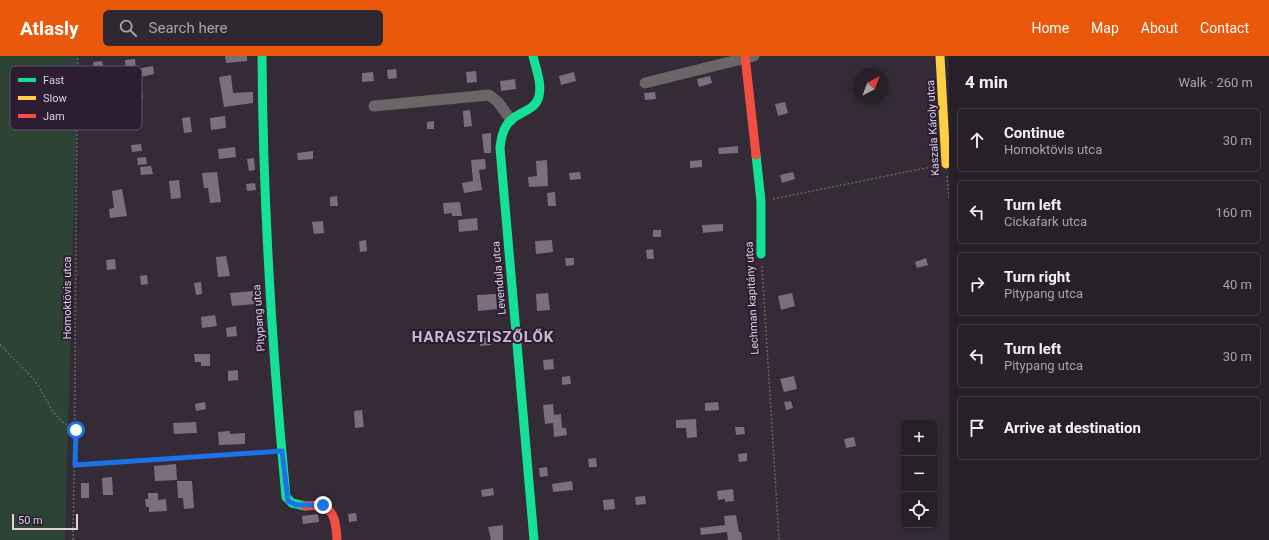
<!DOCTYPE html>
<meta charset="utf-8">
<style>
body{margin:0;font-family:Roboto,sans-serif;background:#2f2831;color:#f1f3f6}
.controls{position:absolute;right:12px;bottom:12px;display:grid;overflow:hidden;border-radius:6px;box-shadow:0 2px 6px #0003}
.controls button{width:36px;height:36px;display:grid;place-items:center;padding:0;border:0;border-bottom:1px solid #433e46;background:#272029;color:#f1f3f6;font:20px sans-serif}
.compass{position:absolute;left:853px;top:12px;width:36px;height:36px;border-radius:50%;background:#272029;box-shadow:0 2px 6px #0003;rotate:42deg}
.scale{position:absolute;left:12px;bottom:10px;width:66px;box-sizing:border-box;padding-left:4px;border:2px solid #dbd1df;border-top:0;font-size:11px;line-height:14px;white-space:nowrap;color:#dbd1df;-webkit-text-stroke:3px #2c1d32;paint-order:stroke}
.stop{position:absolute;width:12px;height:12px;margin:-9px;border:3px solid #1a73e8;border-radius:50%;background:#fff}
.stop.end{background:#1a73e8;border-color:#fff;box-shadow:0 1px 4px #0008}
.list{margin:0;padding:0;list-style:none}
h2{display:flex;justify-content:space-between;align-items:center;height:52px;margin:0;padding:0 16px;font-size:17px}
h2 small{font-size:13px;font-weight:400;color:#a4a3a8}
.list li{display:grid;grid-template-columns:26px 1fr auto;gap:12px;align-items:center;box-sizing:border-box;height:64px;margin:0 8px 8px;padding:0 8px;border:1px solid #433e46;border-radius:6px}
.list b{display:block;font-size:15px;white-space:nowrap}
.list p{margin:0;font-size:13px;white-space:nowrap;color:#a4a3a8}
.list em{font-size:13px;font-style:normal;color:#a4a3a8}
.icon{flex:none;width:22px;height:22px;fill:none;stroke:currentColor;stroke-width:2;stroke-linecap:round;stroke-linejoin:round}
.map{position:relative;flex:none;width:949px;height:484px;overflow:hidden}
header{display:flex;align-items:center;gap:24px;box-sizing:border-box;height:56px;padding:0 20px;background:#ea580c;color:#fff}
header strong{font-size:19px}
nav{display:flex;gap:22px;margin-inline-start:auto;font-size:14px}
.search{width:280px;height:36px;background:#2f2831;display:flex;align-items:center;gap:10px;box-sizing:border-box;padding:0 14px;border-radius:6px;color:#a4a3a8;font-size:15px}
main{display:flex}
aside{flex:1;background:#272029}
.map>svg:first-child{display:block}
.green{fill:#2c4335}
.building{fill:#7c6f7c}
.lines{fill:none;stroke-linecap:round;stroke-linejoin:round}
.path{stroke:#696467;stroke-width:1.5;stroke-dasharray:2 2;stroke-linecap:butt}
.street{stroke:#6a6566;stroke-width:11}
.fast{stroke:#16e098;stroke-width:9}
.slow{stroke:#ffcf43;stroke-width:9}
.jam{stroke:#f24e42;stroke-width:9}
.route{stroke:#1a73e8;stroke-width:5}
.labels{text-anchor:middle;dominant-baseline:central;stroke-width:4;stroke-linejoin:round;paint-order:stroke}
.street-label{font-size:11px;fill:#dbd1df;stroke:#2c1d32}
.district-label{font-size:15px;font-weight:bold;letter-spacing:1px;fill:#ccb8d3;stroke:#2c1d32}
.key{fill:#2c1d32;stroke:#615366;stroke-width:1}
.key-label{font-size:11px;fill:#dbd1df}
</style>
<header>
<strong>Atlasly</strong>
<div class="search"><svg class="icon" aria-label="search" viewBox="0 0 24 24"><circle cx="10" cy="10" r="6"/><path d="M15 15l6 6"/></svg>Search here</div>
<nav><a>Home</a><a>Map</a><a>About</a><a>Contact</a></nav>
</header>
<main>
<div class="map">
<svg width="949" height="484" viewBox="0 0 949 484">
<rect width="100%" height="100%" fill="#342b37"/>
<!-- green -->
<path class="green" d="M 0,0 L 78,0 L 65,484 L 0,484 Z"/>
<!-- building -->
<path class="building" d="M 225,0 L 247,0 L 247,5 L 226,7 Z
M 135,3 L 136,13 L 153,10 L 154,18 L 141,21 L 143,42 L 130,44 L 129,32 L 124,32 L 123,24 L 127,24 L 125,4 Z
M 102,5 L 104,14 L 94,15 L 93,6 Z
M 396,13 L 397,22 L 388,23 L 387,14 Z
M 476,15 L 477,26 L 467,27 L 466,16 Z
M 373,16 L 374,25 L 362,26 L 362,17 Z
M 574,16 L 576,25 L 561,29 L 559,20 Z
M 231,19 L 233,37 L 253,36 L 253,47 L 224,51 L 219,21 Z
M 710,20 L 712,27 L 699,31 L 697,23 Z
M 515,23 L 516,33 L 501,35 L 500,25 Z
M 655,36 L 656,43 L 645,44 L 644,37 Z
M 785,46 L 788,57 L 778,60 L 775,48 Z
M 470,54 L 472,70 L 464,71 L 463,55 Z
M 225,60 L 226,72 L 211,74 L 210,62 Z
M 190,61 L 192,76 L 184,77 L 182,62 Z
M 434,65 L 434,73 L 427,73 L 427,66 Z
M 491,77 L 491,97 L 484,97 L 482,78 Z
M 141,88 L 142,95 L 132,96 L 131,89 Z
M 738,90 L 738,97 L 719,98 L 718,92 Z
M 235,91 L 236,101 L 219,103 L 218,93 Z
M 313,95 L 313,103 L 298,104 L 297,97 Z
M 146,101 L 147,108 L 138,109 L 137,102 Z
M 254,102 L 255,114 L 249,115 L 247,103 Z
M 485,103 L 486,113 L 479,114 L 482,134 L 464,137 L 462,127 L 473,125 L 471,104 Z
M 547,104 L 548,130 L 529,131 L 528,121 L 537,120 L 536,105 Z
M 702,104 L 702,111 L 690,112 L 690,105 Z
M 151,110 L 153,118 L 141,119 L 140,111 Z
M 217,116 L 221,146 L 210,147 L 208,132 L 204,132 L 202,117 Z
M 580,116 L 581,123 L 570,124 L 569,117 Z
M 793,116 L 795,123 L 782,127 L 780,119 Z
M 179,124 L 181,142 L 171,143 L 169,125 Z
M 255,127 L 256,134 L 247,135 L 246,128 Z
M 122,133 L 127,160 L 110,162 L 109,153 L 114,152 L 112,135 Z
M 555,136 L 556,150 L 548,150 L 547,137 Z
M 337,140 L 338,150 L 330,150 L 330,141 Z
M 460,146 L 462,160 L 452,160 L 452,157 L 444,158 L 443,147 Z
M 477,162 L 478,174 L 459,176 L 458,164 Z
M 323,165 L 324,177 L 314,178 L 312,166 Z
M 723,168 L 723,175 L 703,177 L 702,169 Z
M 653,174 L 661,174 L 661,181 L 653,181 Z
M 366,184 L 367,195 L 360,196 L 359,185 Z
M 552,184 L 553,196 L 536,198 L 535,185 Z
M 653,193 L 654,203 L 647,203 L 646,194 Z
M 226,200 L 230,220 L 218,221 L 216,201 Z
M 565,202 L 574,202 L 574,209 L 566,210 Z
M 926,202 L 928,209 L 917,212 L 915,206 Z
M 115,203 L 116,213 L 107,214 L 106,204 Z
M 147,219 L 148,228 L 141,229 L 140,220 Z
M 201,226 L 202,238 L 196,239 L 194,227 Z
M 254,235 L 255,248 L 232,250 L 230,237 Z
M 548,237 L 550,254 L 537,255 L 536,238 Z
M 792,237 L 795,250 L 781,254 L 778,240 Z
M 496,238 L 497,253 L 478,255 L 477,239 Z
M 215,259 L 217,270 L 202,272 L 201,261 Z
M 236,270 L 237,280 L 227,281 L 226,272 Z
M 490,281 L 491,289 L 480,290 L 479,282 Z
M 194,298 L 210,298 L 210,310 L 201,310 L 201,306 L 195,306 Z
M 553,303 L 554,313 L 544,314 L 543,304 Z
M 238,314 L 238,324 L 228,325 L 228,315 Z
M 570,320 L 571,328 L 562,329 L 562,321 Z
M 794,320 L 797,333 L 784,336 L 780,323 Z
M 791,345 L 793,352 L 786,354 L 784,346 Z
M 205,346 L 206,353 L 196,355 L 195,348 Z
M 718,346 L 719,354 L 705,355 L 705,347 Z
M 553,348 L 554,359 L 561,358 L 562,372 L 566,372 L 567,379 L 554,381 L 553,367 L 545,368 L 543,349 Z
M 362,354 L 364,371 L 355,372 L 354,355 Z
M 696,363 L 697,381 L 687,382 L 686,372 L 676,372 L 676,364 Z
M 196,366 L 197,377 L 174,378 L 173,367 Z
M 735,371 L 744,371 L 745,378 L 736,379 Z
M 230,375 L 230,378 L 245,377 L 245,388 L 219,389 L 218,376 Z
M 854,381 L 856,390 L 846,392 L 844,383 Z
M 747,397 L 747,405 L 739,406 L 738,398 Z
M 596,402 L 597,411 L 589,411 L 588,403 Z
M 176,408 L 177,424 L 155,425 L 154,410 Z
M 547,411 L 548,420 L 540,421 L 539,412 Z
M 112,421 L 113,439 L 103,439 L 102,422 Z
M 177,425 L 192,425 L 194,452 L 184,453 L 183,442 L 178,442 Z
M 572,425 L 573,434 L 553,436 L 552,428 Z
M 81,427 L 89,427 L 89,442 L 81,442 Z
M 493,432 L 494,439 L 482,441 L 481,434 Z
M 733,433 L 734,445 L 725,446 L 725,443 L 718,444 L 717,435 Z
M 148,437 L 158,437 L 158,444 L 166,443 L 167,455 L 149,456 L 149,451 L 146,451 L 145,443 L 148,443 Z
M 645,440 L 646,448 L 636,449 L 635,441 Z
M 614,443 L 615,453 L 604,454 L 603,444 Z
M 356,457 L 357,465 L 349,466 L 348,458 Z
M 318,458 L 319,466 L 303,468 L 302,460 Z
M 736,459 L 739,476 L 741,476 L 742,484 L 728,484 L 727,476 L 701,479 L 700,472 L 725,469 L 724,460 Z
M 503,469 L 503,484 L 491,484 L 488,471 Z"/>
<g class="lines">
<!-- path -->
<path class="path" d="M 947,120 L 949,143
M 773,143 L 936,110
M 762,210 L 779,484
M 0,288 C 10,301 24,311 34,324 C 49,344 51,363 75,373
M 75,409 L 270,396
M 73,484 C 76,323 75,161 78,0"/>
<!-- street -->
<path class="street" d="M 645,27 L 754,0
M 374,50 L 489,39 L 498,46 L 511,64"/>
<!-- fast -->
<path class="fast" d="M 262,0 C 263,148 272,294 286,441 L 292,447 L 305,450
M 533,0 C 536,13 542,27 539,40 C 536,54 521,55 511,64 C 504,70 501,82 500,92 L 534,484
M 756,99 L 761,145 L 761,198"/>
<!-- slow -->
<path class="slow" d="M 940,0 L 946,108"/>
<!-- jam -->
<path class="jam" d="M 745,0 L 756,99
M 305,450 L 323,449 C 336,457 336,470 337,484"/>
</g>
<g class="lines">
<!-- route -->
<path class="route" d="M 76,374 L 75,409 L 282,395 L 288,445 L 296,449 L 323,449"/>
</g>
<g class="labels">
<!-- street labels -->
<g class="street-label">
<text transform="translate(933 72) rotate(-93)">Kaszala Károly utca</text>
<text transform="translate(499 222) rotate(-95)">Levendula utca</text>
<text transform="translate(67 242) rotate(-90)">Homoktövis utca</text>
<text transform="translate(752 242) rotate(-93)">Lechman kapitány utca</text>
<text transform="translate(259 262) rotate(-94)">Pitypang utca</text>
</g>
<!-- district labels -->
<g class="district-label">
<text x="483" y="281">HARASZTISZŐLŐK</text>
</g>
</g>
<!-- legend -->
<rect x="10" y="10" width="132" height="64" rx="6" class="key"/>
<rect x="18" y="22" width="18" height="4" fill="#16e098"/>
<rect x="18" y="40" width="18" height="4" fill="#ffcf43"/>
<rect x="18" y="58" width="18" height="4" fill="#f24e42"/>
<g class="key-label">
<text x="43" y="28">Fast</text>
<text x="43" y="46">Slow</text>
<text x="43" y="64">Jam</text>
</g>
</svg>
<div class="controls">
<button>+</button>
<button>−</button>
<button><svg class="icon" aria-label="locate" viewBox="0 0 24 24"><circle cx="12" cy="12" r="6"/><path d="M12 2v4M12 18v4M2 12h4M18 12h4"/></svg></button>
</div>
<svg class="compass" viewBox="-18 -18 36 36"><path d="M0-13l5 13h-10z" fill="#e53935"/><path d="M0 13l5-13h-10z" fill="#a4a3a8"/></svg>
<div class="scale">50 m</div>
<div class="stop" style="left:76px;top:374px"></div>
<div class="stop end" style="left:323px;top:449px"></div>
</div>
<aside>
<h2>4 min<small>Walk · 260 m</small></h2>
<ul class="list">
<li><svg class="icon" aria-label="ahead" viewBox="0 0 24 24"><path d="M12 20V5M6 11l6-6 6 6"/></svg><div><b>Continue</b><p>Homoktövis utca</p></div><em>30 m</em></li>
<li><svg class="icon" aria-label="left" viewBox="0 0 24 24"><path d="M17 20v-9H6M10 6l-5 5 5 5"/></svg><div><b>Turn left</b><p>Cickafark utca</p></div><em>160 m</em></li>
<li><svg class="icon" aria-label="right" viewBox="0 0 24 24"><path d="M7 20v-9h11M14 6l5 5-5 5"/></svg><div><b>Turn right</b><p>Pitypang utca</p></div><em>40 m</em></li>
<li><svg class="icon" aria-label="left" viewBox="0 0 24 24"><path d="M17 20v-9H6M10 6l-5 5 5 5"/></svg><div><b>Turn left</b><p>Pitypang utca</p></div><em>30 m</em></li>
<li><svg class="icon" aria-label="arrive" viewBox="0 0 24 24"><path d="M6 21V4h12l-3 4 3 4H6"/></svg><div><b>Arrive at destination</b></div></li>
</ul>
</aside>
</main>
